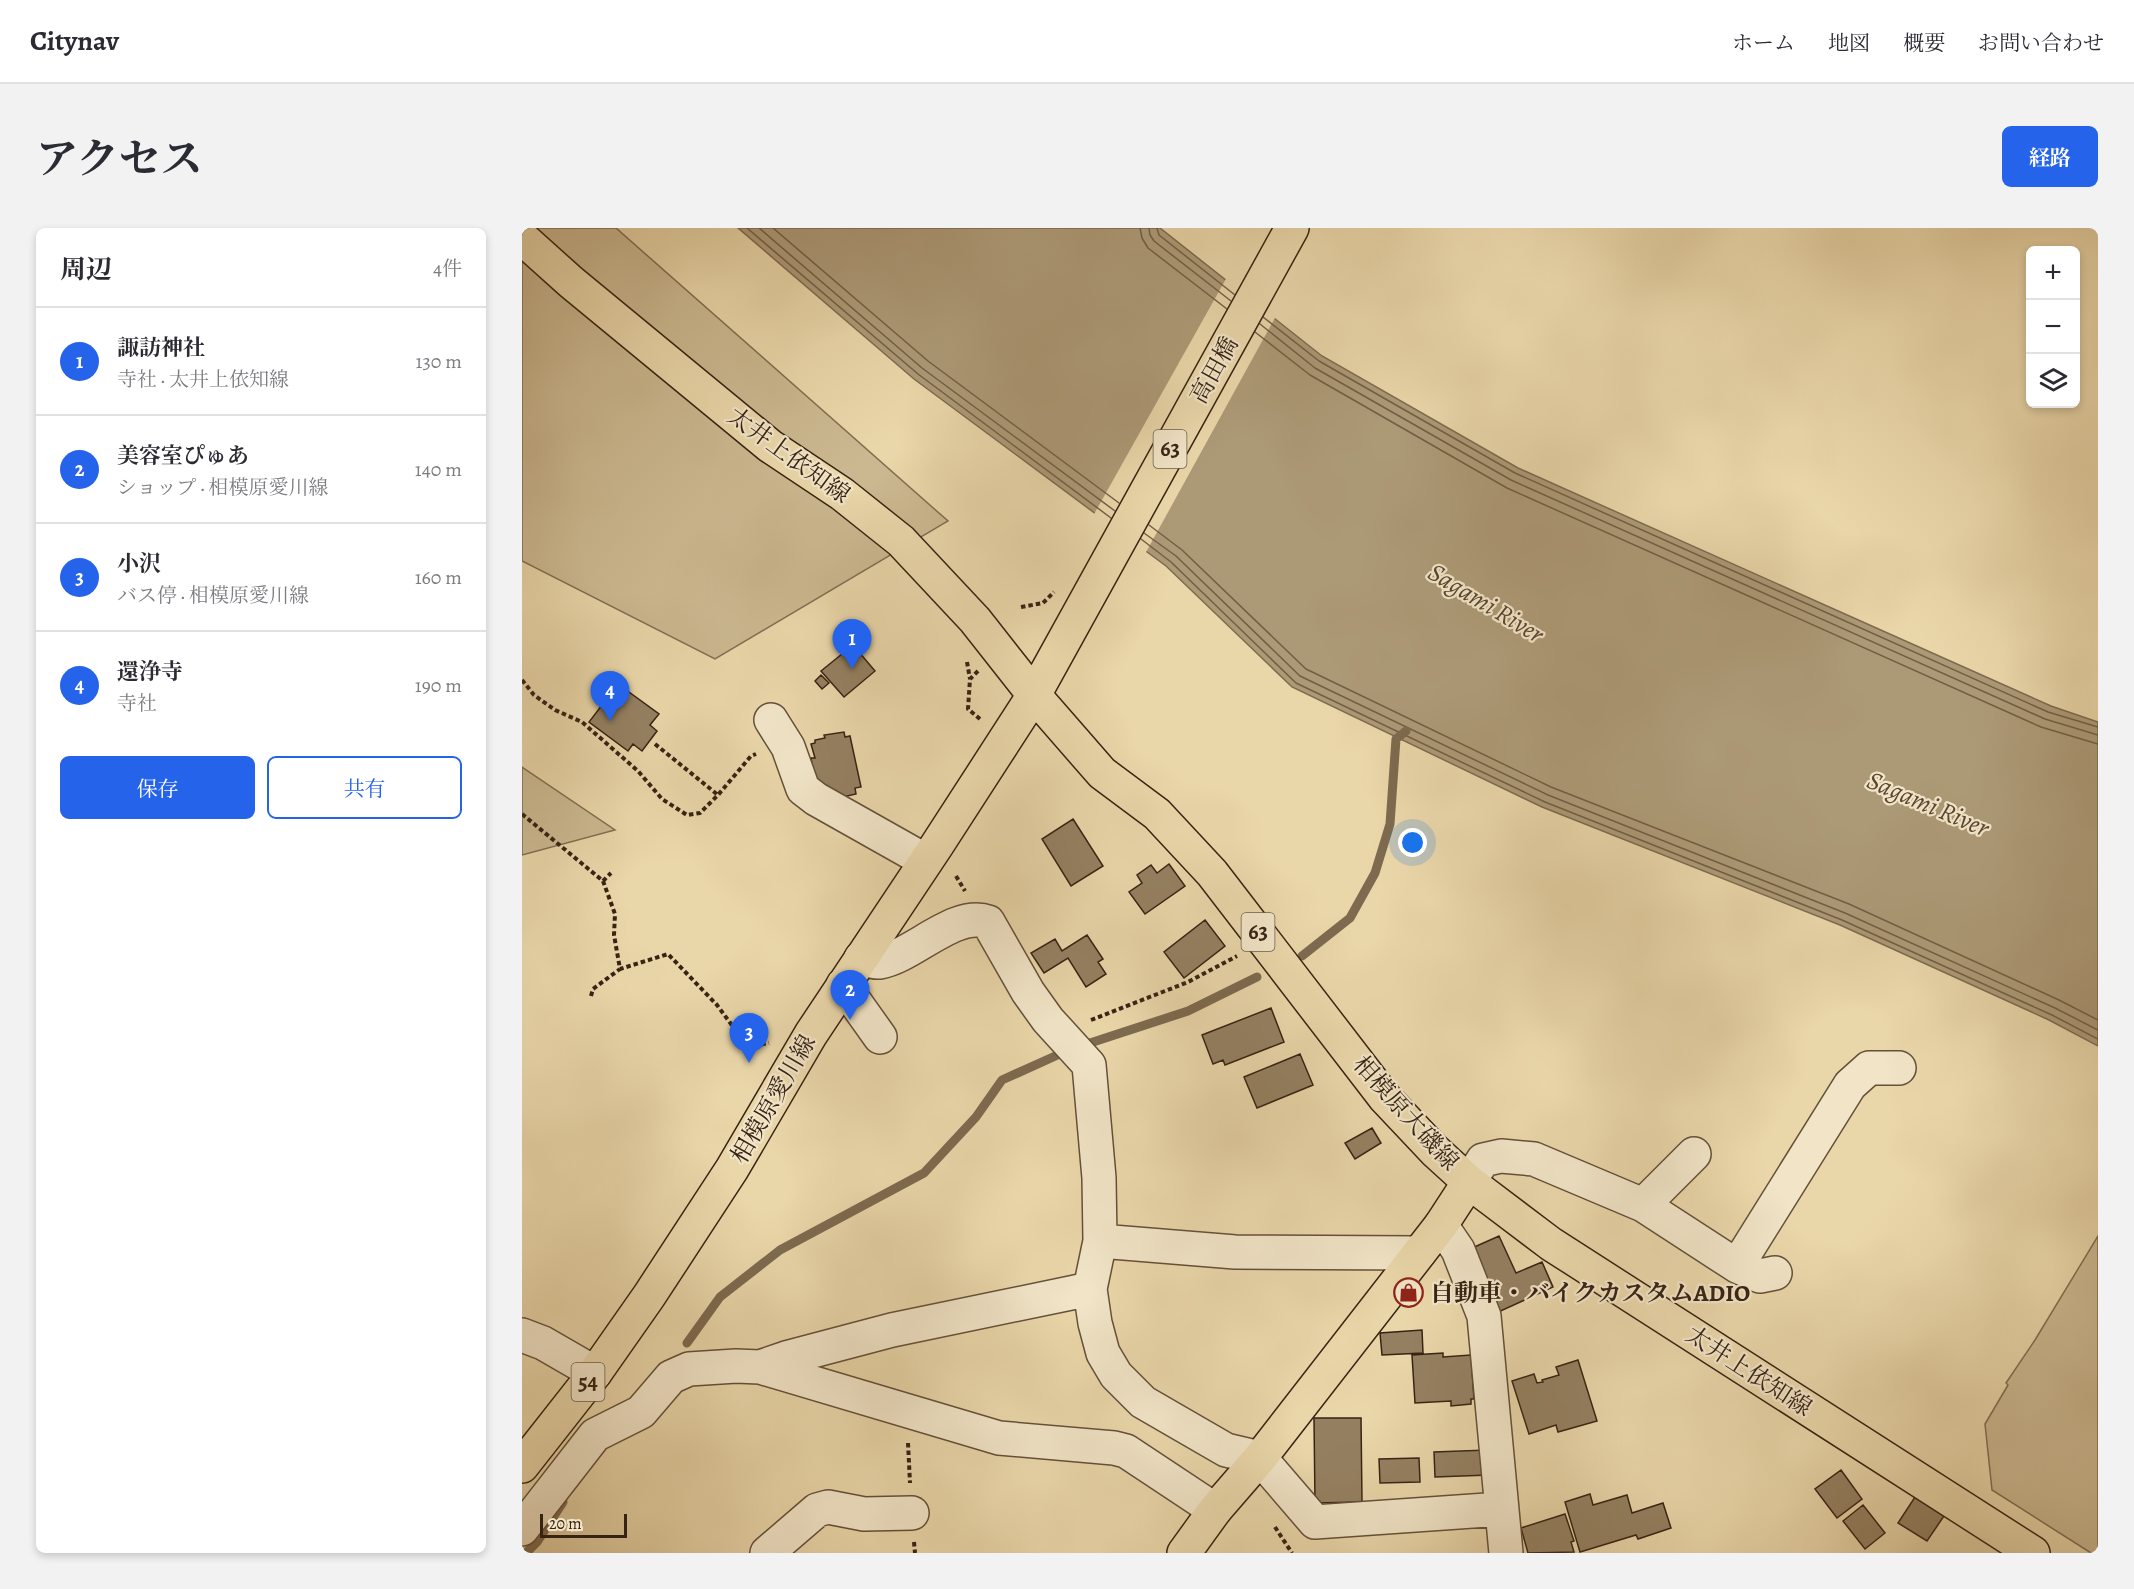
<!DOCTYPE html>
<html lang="ja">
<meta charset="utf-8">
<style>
body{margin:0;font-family:Alegreya,"Noto Serif JP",serif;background:#f2f2f3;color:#2b2b33}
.controls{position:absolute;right:18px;top:18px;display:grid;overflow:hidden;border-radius:9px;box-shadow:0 3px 9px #0003}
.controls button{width:54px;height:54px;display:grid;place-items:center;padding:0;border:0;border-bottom:2px solid #e1e1e2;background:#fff;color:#2b2b33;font:30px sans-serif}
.scale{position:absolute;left:18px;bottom:15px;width:87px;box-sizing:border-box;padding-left:6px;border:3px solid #372314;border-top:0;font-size:16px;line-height:21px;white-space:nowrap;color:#372314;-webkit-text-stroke:4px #f1e4c7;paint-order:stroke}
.you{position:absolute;left:891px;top:615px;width:21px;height:21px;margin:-15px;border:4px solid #fff;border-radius:50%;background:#1a73e8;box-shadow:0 0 0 9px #1a73e833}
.badge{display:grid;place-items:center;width:39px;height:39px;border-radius:50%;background:#2563eb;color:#fff;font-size:20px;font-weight:700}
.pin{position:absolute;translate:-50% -50px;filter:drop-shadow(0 2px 3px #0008)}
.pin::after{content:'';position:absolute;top:32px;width:21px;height:18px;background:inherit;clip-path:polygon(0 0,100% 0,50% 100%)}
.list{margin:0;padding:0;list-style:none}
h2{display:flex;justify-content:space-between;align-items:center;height:78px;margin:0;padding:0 24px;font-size:26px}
h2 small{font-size:20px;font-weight:400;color:#7c7c81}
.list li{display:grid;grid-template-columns:39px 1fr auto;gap:18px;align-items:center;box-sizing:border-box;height:108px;padding:0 24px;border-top:2px solid #e1e1e2}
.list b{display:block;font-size:22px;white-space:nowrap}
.list p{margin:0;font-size:20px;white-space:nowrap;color:#7c7c81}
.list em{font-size:20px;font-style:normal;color:#7c7c81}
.actions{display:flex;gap:12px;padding:18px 24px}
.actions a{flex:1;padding:14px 0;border:2px solid #2563eb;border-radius:9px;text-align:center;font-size:21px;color:#2563eb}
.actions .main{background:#2563eb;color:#fff}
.icon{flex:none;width:33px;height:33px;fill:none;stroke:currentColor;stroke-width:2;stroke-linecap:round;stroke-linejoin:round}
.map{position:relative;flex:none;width:1576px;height:1325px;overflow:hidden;border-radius:9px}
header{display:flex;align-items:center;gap:36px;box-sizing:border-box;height:84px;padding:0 30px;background:#fff;border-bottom:2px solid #e1e1e2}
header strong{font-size:28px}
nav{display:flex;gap:33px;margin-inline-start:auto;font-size:21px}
.intro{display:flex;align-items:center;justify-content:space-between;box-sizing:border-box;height:144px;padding:0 36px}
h1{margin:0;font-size:42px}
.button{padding:15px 27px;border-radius:9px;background:#2563eb;color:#fff;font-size:21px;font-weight:700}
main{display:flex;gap:36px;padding:0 36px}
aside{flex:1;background:#fff;border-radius:9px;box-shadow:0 3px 9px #0003}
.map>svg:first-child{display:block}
.green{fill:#cbb890;stroke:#816e52;stroke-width:1.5}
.water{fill:#ac9976;stroke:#7d6a4f;stroke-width:1.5}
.pier{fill:#e9d6a9}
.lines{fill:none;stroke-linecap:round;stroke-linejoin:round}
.shore{stroke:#725e45;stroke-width:1.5}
.stream{stroke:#7d6a4f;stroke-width:9}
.building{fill:#948061;stroke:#372314;stroke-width:1.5}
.minor-casing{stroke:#645039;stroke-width:36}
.major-casing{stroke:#372314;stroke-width:36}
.path{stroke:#372314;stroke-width:4;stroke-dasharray:4.5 3;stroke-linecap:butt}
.minor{stroke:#f1e4c7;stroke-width:33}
.major{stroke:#e9d6a9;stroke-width:33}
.labels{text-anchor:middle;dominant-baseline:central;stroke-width:4.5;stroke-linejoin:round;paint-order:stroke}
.shield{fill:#f1e4c7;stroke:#6f5d4a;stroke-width:1.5}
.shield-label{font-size:22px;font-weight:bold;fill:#372314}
.street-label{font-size:24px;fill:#372314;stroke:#f1e4c7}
.poi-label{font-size:24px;font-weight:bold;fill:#372314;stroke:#f1e4c7;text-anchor:start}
.water-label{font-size:26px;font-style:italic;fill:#5a4631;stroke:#f1e4c7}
</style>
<header>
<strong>Citynav</strong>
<nav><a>ホーム</a><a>地図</a><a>概要</a><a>お問い合わせ</a></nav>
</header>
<div class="intro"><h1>アクセス</h1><a class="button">経路</a></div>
<main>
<aside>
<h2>周辺<small>4件</small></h2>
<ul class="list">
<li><span class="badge">1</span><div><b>諏訪神社</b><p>寺社 · 太井上依知線</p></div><em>130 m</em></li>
<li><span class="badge">2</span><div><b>美容室ぴゅあ</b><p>ショップ · 相模原愛川線</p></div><em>140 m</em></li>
<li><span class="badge">3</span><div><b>小沢</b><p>バス停 · 相模原愛川線</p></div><em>160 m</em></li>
<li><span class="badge">4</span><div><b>還浄寺</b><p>寺社</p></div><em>190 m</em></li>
</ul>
<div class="actions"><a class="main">保存</a><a>共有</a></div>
</aside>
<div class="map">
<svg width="1576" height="1325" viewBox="0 0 1576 1325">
<rect width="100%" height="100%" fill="#e9d6a9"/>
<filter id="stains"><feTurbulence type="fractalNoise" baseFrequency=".00333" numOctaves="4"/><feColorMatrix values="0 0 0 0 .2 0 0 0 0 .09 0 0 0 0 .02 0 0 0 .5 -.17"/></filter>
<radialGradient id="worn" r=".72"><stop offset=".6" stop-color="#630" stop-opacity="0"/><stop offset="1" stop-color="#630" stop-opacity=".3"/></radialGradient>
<!-- green -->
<path class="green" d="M 0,0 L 94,0 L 426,293 L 193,431 L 0,333 Z
M 0,539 L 93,602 L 0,627 Z
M 1576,1008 L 1576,1325 L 1569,1325 L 1470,1262 L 1463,1196 L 1486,1157 L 1484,1155 L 1513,1112 Z"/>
<!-- water -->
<path class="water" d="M 216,0 L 638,0 L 800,128 L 996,240 L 1529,478 L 1576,494 L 1576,818 L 1527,792 L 1318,697 L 1020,579 L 770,459 L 644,338 L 392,151 Z"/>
<!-- pier -->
<path class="pier" d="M 705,49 L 754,88 L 623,326 L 571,288 Z"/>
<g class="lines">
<!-- shore -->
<path class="shore" d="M 225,0 L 396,146 L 589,290
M 237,0 L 400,140 L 593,283
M 251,0 L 406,133 L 597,275
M 618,0 L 620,10 L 626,20 L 705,81
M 627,0 L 628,7 L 632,13 L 709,73
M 635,0 L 637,7 L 713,67
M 741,89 L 797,133 L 993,245 L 1526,484 L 1576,499
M 738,96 L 793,140 L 989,252 L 1523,491 L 1576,507
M 733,104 L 788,147 L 985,260 L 1519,499 L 1576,516
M 627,297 L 660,322 L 784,441 L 1029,559 L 1327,676 L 1537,772 L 1576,792
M 622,305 L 654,328 L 778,448 L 1026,567 L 1323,685 L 1533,780 L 1576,802
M 619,311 L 649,334 L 774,455 L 1023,574 L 1320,692 L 1530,787 L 1576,811"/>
<!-- stream -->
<path class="stream" d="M 780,728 L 828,690 L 853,645 L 868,596 L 874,511 L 884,503
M 565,816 L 666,783 L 735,749
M 165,1115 L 198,1069 L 258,1022 L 402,945 L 454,889 L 480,852 L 540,825
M 4,1325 L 15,1314 L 41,1274"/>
</g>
<!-- building -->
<path class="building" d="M 331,417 L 353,443 L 322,469 L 299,443 Z
M 299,447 L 307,455 L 300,461 L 293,453 Z
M 96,456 L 137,486 L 128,497 L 135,503 L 120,523 L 111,516 L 106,523 L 67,494 Z
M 322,504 L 323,509 L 328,508 L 339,559 L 333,560 L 334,566 L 308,572 L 294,562 L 289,530 L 293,530 L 289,516 L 293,515 L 293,512 L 303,510 L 302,507 Z
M 551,591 L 581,638 L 549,658 L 520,611 Z
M 647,636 L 663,658 L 623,686 L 607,664 L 620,655 L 615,647 L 629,637 L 635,645 Z
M 683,692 L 703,718 L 662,750 L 642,724 Z
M 565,707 L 581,731 L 576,734 L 584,746 L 564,759 L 546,730 L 522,745 L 509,725 L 533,711 L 540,723 Z
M 749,780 L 762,814 L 703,837 L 701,832 L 691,836 L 680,807 Z
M 778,826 L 791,857 L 735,880 L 722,849 Z
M 850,900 L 859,915 L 833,931 L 823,915 Z
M 977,1008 L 994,1045 L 1020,1034 L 1031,1059 L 972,1086 L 948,1021 Z
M 900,1102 L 901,1125 L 860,1127 L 858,1105 Z
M 921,1125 L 921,1129 L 949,1127 L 952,1171 L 949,1171 L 949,1176 L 929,1178 L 929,1173 L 893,1175 L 890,1127 Z
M 1056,1132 L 1075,1193 L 1036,1204 L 1034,1197 L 1007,1206 L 990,1153 L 1012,1146 L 1015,1155 L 1021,1154 L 1020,1152 L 1037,1147 L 1034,1139 Z
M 792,1190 L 839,1190 L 840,1274 L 793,1275 Z
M 966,1222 L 967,1247 L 913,1249 L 912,1224 Z
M 897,1230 L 898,1254 L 858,1255 L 857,1231 Z
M 1319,1242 L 1340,1271 L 1315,1290 L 1293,1261 Z
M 1068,1266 L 1071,1277 L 1105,1267 L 1110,1285 L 1141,1275 L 1149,1300 L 1116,1311 L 1114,1307 L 1058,1324 L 1043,1274 Z
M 1393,1269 L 1422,1288 L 1405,1313 L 1376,1295 Z
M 1341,1277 L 1363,1305 L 1343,1321 L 1321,1293 Z
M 1043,1286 L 1052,1313 L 1049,1314 L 1052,1324 L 1006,1325 L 999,1300 Z"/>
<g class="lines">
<defs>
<path id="minor" d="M 249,492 L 266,519 L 281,561 L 294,571 L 404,633
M 339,730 C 345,732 352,735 358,734 C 391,728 433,682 466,694 L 506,764 L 526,792 L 567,837 L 577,950 L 578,1013 L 568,1061 L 573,1095 L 581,1125 L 594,1147 L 621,1174 L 704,1222 L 738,1230 L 793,1294 L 979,1281
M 321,757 L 358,809
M 947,954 L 961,932 L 979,928 L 1012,931 L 1121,977 L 1215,1038 L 1238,1048 L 1253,1045
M 1121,977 L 1172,926
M 919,997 L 936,1022 L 962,1088 L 984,1325
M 578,1013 L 713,1024 L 897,1025
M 1215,1038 L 1328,857 L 1347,840 L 1377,840
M 0,1107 L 21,1115 L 73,1145
M 238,1139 L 477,1210 L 592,1220 L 604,1223 L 693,1282
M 0,1301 L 73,1207 L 119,1184 L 149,1149 L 167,1141 L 214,1138 L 238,1139 L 264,1130 L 370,1102 L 568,1061
M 245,1325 L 295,1282 L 306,1279 L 342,1286 L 390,1285"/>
<path id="major" d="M 0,10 L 49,54 L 248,218 L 320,266 L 379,313 L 453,392 L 512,467 L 580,545 L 635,586 L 690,645 L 863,870 L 913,923 L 947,954 L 1029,1016 L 1511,1325
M 0,1238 L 73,1145 L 127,1068 L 210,941 L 289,806 L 415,617 L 512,467 L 770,0
M 662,1325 L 693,1282 L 738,1230 L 919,997 L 947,954"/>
</defs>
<!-- minor casing -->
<use href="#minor" class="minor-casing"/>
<!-- major casing -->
<use href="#major" class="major-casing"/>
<!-- path -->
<path class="path" d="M 499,379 L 521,375 L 532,364
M 445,434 L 448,451
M 456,443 L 448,451 L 446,481 L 458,491
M 0,452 L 12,467 L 33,482 L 60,494 L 116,543 L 140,571 L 165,587 L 178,585 L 196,567 L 229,528 L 234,526
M 133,516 L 196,567
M 0,586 L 81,653 L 93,686 L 92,707 L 98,741 L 146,726 L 195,777 L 226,819 L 247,815
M 434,648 L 443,663
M 81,653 L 89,645
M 69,768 L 71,761 L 98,741
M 569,792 L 666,754 L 715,728
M 386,1215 L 388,1255
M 753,1299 L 770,1325
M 392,1314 L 393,1325"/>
<!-- minor -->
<use href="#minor" class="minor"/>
<!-- major -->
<use href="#major" class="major"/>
</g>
<!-- icons -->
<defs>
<symbol id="shop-ring" viewBox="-11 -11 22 22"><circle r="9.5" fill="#f1e4c7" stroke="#8f2418" stroke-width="1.5"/><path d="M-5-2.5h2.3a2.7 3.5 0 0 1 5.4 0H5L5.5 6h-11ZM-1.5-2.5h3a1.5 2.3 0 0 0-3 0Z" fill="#8f2418"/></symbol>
</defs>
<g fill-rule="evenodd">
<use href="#shop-ring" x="870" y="1048" width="33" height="33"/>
</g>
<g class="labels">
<!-- shield labels -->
<g class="shield">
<rect x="631.5" y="202" width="33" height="38" rx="4.5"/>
<rect x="719.5" y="685" width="33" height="38" rx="4.5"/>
<rect x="49.5" y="1135" width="33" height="38" rx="4.5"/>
</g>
<g class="shield-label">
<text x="648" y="221">63</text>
<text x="736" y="704">63</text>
<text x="66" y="1154">54</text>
</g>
<!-- street labels -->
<g class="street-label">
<text transform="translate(692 142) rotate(-61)">高田橋</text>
<text transform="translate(267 227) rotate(36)">太井上依知線</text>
<text transform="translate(251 871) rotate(-60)">相模原愛川線</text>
<text transform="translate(884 885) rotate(48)">相模原大磯線</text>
<text transform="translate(1227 1143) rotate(33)">太井上依知線</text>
</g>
<!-- poi labels -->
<g class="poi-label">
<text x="908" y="1065">自動車・バイクカスタムADIO</text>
</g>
<!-- water labels -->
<g class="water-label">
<text transform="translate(964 375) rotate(31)">Sagami River</text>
<text transform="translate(1406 576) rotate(23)">Sagami River</text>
</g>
</g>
<rect width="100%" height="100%" filter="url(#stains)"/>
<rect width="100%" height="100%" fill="url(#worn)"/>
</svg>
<div class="controls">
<button>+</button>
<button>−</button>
<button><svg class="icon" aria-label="layers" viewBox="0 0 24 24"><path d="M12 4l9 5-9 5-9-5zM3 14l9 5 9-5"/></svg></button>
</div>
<div class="scale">20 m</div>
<div class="you"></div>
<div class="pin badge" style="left:330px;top:441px">1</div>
<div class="pin badge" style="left:328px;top:792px">2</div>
<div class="pin badge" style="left:227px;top:835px">3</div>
<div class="pin badge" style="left:88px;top:493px">4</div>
</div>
</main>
